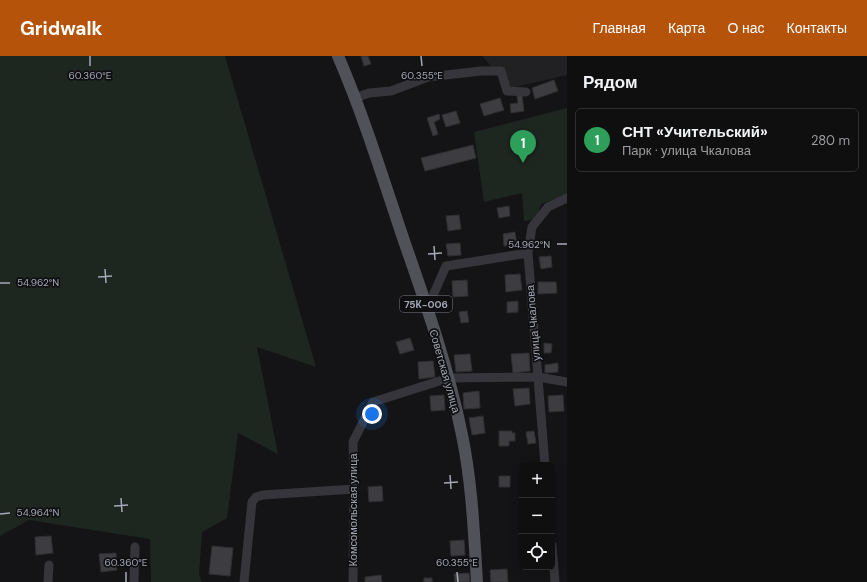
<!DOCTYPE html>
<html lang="ru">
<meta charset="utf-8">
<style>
body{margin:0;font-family:"DM Sans",sans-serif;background:#181819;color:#f1f3f6}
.controls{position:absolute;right:12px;bottom:12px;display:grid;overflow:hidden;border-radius:6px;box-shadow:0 2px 10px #0003}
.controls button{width:36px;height:36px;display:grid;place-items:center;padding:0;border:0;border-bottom:1px solid #2f2f30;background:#0f0f10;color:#f1f3f6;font:20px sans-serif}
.you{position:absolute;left:372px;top:358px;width:14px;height:14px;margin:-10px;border:3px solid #fff;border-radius:50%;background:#1a73e8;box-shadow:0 0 0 6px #1a73e833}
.badge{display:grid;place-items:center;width:26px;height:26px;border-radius:50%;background:#b45309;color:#fff;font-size:13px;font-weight:700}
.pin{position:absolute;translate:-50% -33px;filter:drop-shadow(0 1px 2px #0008)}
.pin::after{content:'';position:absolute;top:21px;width:14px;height:12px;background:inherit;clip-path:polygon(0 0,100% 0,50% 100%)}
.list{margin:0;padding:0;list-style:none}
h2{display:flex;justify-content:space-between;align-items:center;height:52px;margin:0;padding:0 16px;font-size:17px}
h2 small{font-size:13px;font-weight:400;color:#9b9c9f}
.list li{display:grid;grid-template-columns:26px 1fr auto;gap:12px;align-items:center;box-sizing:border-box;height:64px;margin:0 8px 8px;padding:0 8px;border:1px solid #2f2f30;border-radius:6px}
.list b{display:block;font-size:15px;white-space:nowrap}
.list p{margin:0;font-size:13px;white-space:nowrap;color:#9b9c9f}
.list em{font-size:13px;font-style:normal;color:#9b9c9f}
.icon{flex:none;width:22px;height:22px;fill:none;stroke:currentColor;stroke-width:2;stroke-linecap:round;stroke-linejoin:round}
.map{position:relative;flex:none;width:567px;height:526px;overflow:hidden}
header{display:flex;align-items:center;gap:24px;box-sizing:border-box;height:56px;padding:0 20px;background:#b45309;color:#fff}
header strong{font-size:19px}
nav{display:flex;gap:22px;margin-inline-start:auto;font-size:14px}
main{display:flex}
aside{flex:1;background:#0f0f10}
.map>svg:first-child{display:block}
.built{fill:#212023}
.green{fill:#1e2620}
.building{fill:#3c3c41;stroke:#2f2e32}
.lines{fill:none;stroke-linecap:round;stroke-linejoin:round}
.minor{stroke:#35353b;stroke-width:9}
.major{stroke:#51515a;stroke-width:12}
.ticks{fill:none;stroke:#a5a8b7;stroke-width:1.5}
.labels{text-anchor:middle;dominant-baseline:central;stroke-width:3.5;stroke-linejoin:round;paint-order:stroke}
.shield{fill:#0f0f11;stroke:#787a85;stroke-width:1}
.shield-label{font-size:10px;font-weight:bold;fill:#a5a8b7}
.street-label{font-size:11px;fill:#a5a8b7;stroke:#0f0f11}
.ticks-label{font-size:10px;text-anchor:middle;fill:#a5a8b7;stroke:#0f0f11;stroke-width:3.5;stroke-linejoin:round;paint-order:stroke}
</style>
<header>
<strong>Gridwalk</strong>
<nav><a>Главная</a><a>Карта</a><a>О нас</a><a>Контакты</a></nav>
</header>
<main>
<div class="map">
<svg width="567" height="526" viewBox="0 0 567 526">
<rect width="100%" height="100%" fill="#141416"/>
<!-- built -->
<path class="built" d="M 482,0 L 567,0 L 567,19 L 511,32 Z"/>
<!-- green -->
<path class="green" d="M 0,0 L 225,0 L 316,311 L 257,291 L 278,398 L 238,377 L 227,462 L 202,476 L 199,519 L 202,526 L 151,526 L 150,483 L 29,464 L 0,480 Z
M 567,52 L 567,139 L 541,148 L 536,163 L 524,165 L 522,137 L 484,146 L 474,76 Z"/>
<!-- building -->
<path class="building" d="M 361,0 L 368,0 L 371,8 L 364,10 Z
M 554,24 L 558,35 L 535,43 L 532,32 Z
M 522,39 L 524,55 L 511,57 L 510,48 L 518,47 L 517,40 Z
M 500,42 L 504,54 L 484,60 L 480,48 Z
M 456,55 L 460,67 L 446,71 L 442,59 Z
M 439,58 L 440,63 L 434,66 L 438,78 L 433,80 L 427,62 Z
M 473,89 L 476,102 L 425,115 L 421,102 Z
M 509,150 L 510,160 L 499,162 L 497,152 Z
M 459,159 L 461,173 L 448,175 L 446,160 Z
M 515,176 L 517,189 L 504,190 L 503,178 Z
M 460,187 L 461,199 L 448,200 L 446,188 Z
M 551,200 L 552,211 L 541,213 L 539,201 Z
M 520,218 L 522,234 L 506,236 L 505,219 Z
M 467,224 L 468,240 L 453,241 L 452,225 Z
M 538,226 L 556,226 L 557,237 L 538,238 Z
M 518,245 L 518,256 L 507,257 L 507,246 Z
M 467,255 L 469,266 L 461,267 L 459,256 Z
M 410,282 L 414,294 L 400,298 L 396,286 Z
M 544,287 L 552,288 L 551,297 L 544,297 Z
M 529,297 L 530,315 L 513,317 L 511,298 Z
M 470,298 L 472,315 L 456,316 L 454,299 Z
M 433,305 L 435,321 L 419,323 L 418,306 Z
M 558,307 L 558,316 L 545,317 L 545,309 Z
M 529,332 L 530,348 L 515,350 L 513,333 Z
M 479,335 L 480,352 L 464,353 L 463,337 Z
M 444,339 L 445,354 L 431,355 L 430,340 Z
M 563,339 L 564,355 L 549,356 L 548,340 Z
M 483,360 L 485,377 L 472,379 L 469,362 Z
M 499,375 L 512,375 L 512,377 L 515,377 L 515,385 L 509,385 L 509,390 L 499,390 Z
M 534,375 L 536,387 L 528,388 L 526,376 Z
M 499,420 L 510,420 L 510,431 L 499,431 Z
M 382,430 L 383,445 L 369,446 L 368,431 Z
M 51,480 L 53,497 L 36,499 L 35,481 Z
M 464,484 L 465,499 L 451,500 L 450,485 Z
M 212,490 L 233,492 L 230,520 L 209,518 Z
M 116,497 L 117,514 L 101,516 L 99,498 Z
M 507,513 L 508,526 L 491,526 L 490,514 Z
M 469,517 L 470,526 L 455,526 L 454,518 Z
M 381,519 L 382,526 L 365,526 L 365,521 Z
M 424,522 L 432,522 L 432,526 L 424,526 Z"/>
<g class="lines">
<!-- minor -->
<path class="minor" d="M 355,42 L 369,37 L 391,35 L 428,21 L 481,15 L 501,15 L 507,35 L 526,36
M 427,253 L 446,210 L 528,197
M 545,409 L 528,197 L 532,171 L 548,151 L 567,142
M 552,489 L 555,526
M 48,526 L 49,509
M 134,526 L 135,491
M 244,526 L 252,446 L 256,441 L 263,439 L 354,433
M 353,526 L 354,433 L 353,386 L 373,346 L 449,322 L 538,321 L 567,326"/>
<!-- major -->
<path class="major" d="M 338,0 C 363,58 382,119 402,179 C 425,245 448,310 462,379 C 472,427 474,477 477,526"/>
</g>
<!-- ticks -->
<path class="ticks" d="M 90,0 L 90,10M 421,0 L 422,10M 557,188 L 567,188M 434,190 L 435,204M 428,198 L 442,197M 105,213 L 106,227M 98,221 L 112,220M 0,227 L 10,227M 450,419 L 451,433M 444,427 L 458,426M 121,442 L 122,456M 114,450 L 128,449M 0,458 L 10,457M 126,516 L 126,526M 457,516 L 458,526"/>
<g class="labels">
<!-- shield labels -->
<rect class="shield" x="400" y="240" width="52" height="16" rx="3"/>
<g class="shield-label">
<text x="426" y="248">75К-006</text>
</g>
<!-- street labels -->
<g class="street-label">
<text transform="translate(533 267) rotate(-95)">улица Чкалова</text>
<text transform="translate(445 315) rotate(74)">Советская улица</text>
<text transform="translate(353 454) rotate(-90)">Комсомольская улица</text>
</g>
</g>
<g class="ticks-label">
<text x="90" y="23">60.360°E</text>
<text x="422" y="23">60.355°E</text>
<text x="529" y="192">54.962°N</text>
<text x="38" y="230">54.962°N</text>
<text x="38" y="460">54.964°N</text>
<text x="126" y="510">60.360°E</text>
<text x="457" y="510">60.355°E</text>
</g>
</svg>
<div class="controls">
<button>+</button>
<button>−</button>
<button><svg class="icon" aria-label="locate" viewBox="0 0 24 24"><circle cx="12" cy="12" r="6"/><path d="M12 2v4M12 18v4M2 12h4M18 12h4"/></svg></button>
</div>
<div class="you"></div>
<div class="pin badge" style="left:523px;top:107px;background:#2e9e5b">1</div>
</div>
<aside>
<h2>Рядом<small></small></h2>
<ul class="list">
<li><span class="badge" style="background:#2e9e5b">1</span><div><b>СНТ «Учительский»</b><p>Парк · улица Чкалова</p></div><em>280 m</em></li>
</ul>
</aside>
</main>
